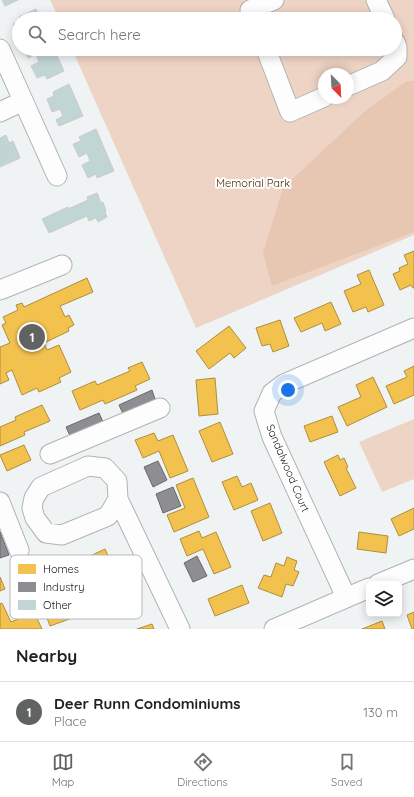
<!DOCTYPE html>
<style>
body{margin:0;font-family:Quicksand,sans-serif;background:#f6f6f6;color:#202124}
.controls{position:absolute;right:12px;bottom:12px;display:grid;overflow:hidden;border-radius:6px;box-shadow:0 2px 10px #0003}
.controls button{width:36px;height:36px;display:grid;place-items:center;padding:0;border:0;border-bottom:1px solid #e0e0e0;background:#fff;color:#202124;font:20px sans-serif}
.compass{position:absolute;left:318px;top:68px;width:36px;height:36px;border-radius:50%;background:#fff;box-shadow:0 2px 10px #0003;rotate:156deg}
.you{position:absolute;left:288px;top:390px;width:14px;height:14px;margin:-10px;border:3px solid #fff;border-radius:50%;background:#1a73e8;box-shadow:0 0 0 6px #1a73e833}
.badge{display:grid;place-items:center;width:26px;height:26px;border-radius:50%;background:#616363;color:#fff;font-size:13px;font-weight:700}
.pin{position:absolute;translate:-50% -50%;border:2px solid #fff;box-shadow:0 1px 4px #0006}
.list{margin:0;padding:0;list-style:none}
h2{display:flex;justify-content:space-between;align-items:center;height:52px;margin:0;padding:0 16px;font-size:17px}
h2 small{font-size:13px;font-weight:400;color:#757577}
.list li{display:grid;grid-template-columns:26px 1fr auto;gap:12px;align-items:center;box-sizing:border-box;height:60px;padding:0 16px;border-top:1px solid #e0e0e0}
.list b{display:block;font-size:15px;white-space:nowrap}
.list p{margin:0;font-size:13px;white-space:nowrap;color:#757577}
.list em{font-size:13px;font-style:normal;color:#757577}
.icon{flex:none;width:22px;height:22px;fill:none;stroke:currentColor;stroke-width:2;stroke-linecap:round;stroke-linejoin:round}
.map{position:relative;flex:none;width:414px;height:629px;overflow:hidden}
.search{position:absolute;background:#fff;box-shadow:0 2px 10px #0003;left:12px;right:12px;top:12px;height:44px;display:flex;align-items:center;gap:10px;box-sizing:border-box;padding:0 14px;border-radius:22px;color:#757577;font-size:15px}
.sheet{height:112px;background:#fff}
nav{display:flex;justify-content:space-around;align-items:center;box-sizing:border-box;height:56px;border-top:1px solid #e0e0e0;background:#fff;font-size:11px;color:#757577}
nav a{display:grid;justify-items:center;gap:2px}
nav .on{color:#616363}
.map>svg:first-child{display:block}
.green{fill:#eed4c5;fill-rule:evenodd}
.forest{fill:#e7c6b2}
.homes{fill:#f2c14e;stroke:#af8e3d}
.industry{fill:#8d8d92;stroke:#69696d}
.building{fill:#c1d5d5;stroke:#c9cccc}
.lines{fill:none;stroke-linecap:round;stroke-linejoin:round}
.minor-casing{stroke:#b1b3b3;stroke-width:21}
.minor{stroke:#fdfdfd;stroke-width:19}
.labels{text-anchor:middle;dominant-baseline:central;stroke-width:4;stroke-linejoin:round;paint-order:stroke}
.park-label{font-size:11px;fill:#4b2307;stroke:#fff}
.street-label{font-size:11px;fill:#141616;stroke:#fff}
.key{fill:#fff;stroke:#b8b9b9;stroke-width:1}
.key-label{font-size:11px;fill:#141616}
</style>
<div class="map">
<svg width="414" height="629" viewBox="0 0 414 629">
<rect width="100%" height="100%" fill="#eff3f3"/>
<!-- green -->
<path class="green" d="M 50,0 L 414,0 L 414,235 L 196,328 L 72,49 L 395,49 L 395,19 L 59,19 ZM 324,74 L 348,74 L 348,98 L 324,98 Z
M 414,419 L 414,479 L 382,492 L 359,442 Z"/>
<!-- forest -->
<path class="forest" d="M 407,81 L 414,81 L 414,232 L 272,286 L 263,253 L 283,188 L 364,112 Z"/>
<!-- homes -->
<path class="homes" d="M 414,251 L 414,288 L 413,288 L 411,285 L 400,290 L 393,274 L 400,271 L 399,268 L 408,264 L 404,255 Z
M 369,270 L 384,305 L 368,312 L 366,307 L 353,312 L 344,291 L 361,284 L 357,275 Z
M 87,278 L 93,292 L 60,306 L 65,317 L 69,315 L 74,325 L 68,328 L 69,331 L 44,343 L 47,350 L 59,345 L 71,372 L 59,378 L 61,382 L 39,392 L 37,388 L 22,395 L 12,370 L 6,373 L 9,380 L 0,384 L 0,347 L 10,343 L 2,325 L 6,323 L 3,317 L 18,310 L 16,305 L 22,303 L 24,307 Z
M 331,302 L 341,324 L 325,331 L 322,323 L 301,332 L 294,318 Z
M 280,320 L 289,346 L 273,352 L 270,344 L 262,346 L 256,328 Z
M 229,326 L 246,348 L 234,358 L 230,353 L 209,369 L 196,351 Z
M 142,362 L 150,379 L 135,386 L 137,390 L 105,404 L 103,400 L 80,410 L 72,391 L 95,381 L 97,385 L 130,371 L 128,368 Z
M 414,366 L 414,395 L 394,404 L 386,386 L 407,377 L 404,371 Z
M 373,377 L 387,407 L 347,426 L 338,407 L 361,397 L 356,385 Z
M 215,378 L 218,414 L 199,416 L 196,380 Z
M 42,405 L 50,421 L 24,432 L 25,435 L 0,446 L 0,427 L 16,420 L 15,417 Z
M 332,416 L 338,432 L 310,442 L 304,426 Z
M 220,422 L 233,454 L 212,462 L 199,431 Z
M 154,433 L 158,441 L 173,435 L 188,471 L 170,478 L 159,451 L 143,458 L 135,440 Z
M 24,445 L 31,460 L 7,471 L 0,455 Z
M 338,455 L 340,460 L 344,458 L 348,467 L 346,468 L 356,488 L 340,496 L 324,462 Z
M 237,476 L 242,487 L 251,483 L 258,500 L 234,510 L 222,482 Z
M 193,478 L 209,517 L 174,532 L 167,515 L 185,508 L 176,485 Z
M 270,503 L 282,533 L 263,541 L 251,511 Z
M 414,508 L 414,529 L 399,536 L 391,519 Z
M 199,531 L 202,538 L 216,532 L 231,567 L 214,574 L 203,549 L 187,556 L 180,539 Z
M 359,532 L 388,536 L 386,553 L 357,549 Z
M 105,549 L 116,573 L 120,571 L 123,577 L 118,579 L 125,595 L 123,596 L 128,605 L 109,614 L 84,559 Z
M 287,557 L 297,561 L 294,570 L 299,572 L 293,586 L 286,584 L 282,597 L 258,588 L 264,575 L 271,577 L 276,563 L 284,566 Z
M 0,577 L 5,589 L 0,591 Z
M 76,577 L 89,612 L 50,626 L 42,605 L 64,597 L 59,583 Z
M 242,585 L 249,603 L 215,616 L 208,599 Z
M 2,603 L 11,622 L 34,612 L 42,629 L 0,629 L 0,604 Z
M 414,612 L 414,629 L 412,629 L 407,615 Z
M 382,621 L 385,629 L 362,629 Z
M 152,624 L 154,629 L 137,629 Z"/>
<!-- industry -->
<path class="industry" d="M 152,390 L 156,402 L 124,416 L 119,405 Z
M 99,413 L 104,424 L 71,438 L 66,427 Z
M 158,461 L 167,480 L 153,487 L 144,467 Z
M 173,487 L 181,506 L 163,513 L 156,494 Z
M 0,532 L 9,555 L 0,558 Z
M 197,556 L 207,576 L 193,582 L 184,563 Z"/>
<!-- building -->
<path class="building" d="M 2,0 L 18,0 L 5,6 Z
M 36,9 L 40,19 L 20,19 L 19,17 Z
M 19,22 L 19,37 L 13,24 Z
M 24,49 L 54,49 L 64,71 L 47,79 L 45,75 L 37,78 L 31,66 L 39,62 L 36,54 L 28,58 Z
M 69,84 L 83,116 L 59,126 L 56,120 L 63,116 L 60,109 L 52,112 L 47,99 L 54,96 L 53,92 Z
M 96,129 L 114,171 L 97,178 L 96,174 L 88,178 L 82,165 L 90,161 L 87,153 L 79,157 L 73,144 L 81,141 L 79,137 Z
M 6,135 L 9,143 L 13,141 L 20,158 L 0,167 L 0,138 Z
M 97,193 L 101,203 L 103,202 L 106,211 L 105,212 L 107,217 L 98,222 L 96,218 L 89,221 L 87,216 L 49,233 L 42,219 L 68,207 L 68,209 L 88,200 L 87,197 Z"/>
<g class="lines">
<defs>
<path id="minor" d="M 376,0 L 385,19
M 250,10 L 274,0
M 0,49 L 57,176
M 266,49 L 290,112 L 324,97
M 348,86 L 382,71 L 397,57 L 397,47 L 395,42
M 0,112 L 23,101
M 0,290 L 62,265
M 50,454 L 160,408
M 118,499 L 108,516 L 62,535 L 46,533 L 35,518 L 32,508 L 34,498 L 41,487 L 88,466 L 105,468 L 117,481 L 118,499 L 180,629
M 0,502 L 19,550
M 378,584 L 414,569
M 346,597 L 272,437 L 264,411 L 272,393 L 284,384 L 414,328
M 274,629 L 369,588"/>
</defs>
<!-- minor casing -->
<use href="#minor" class="minor-casing"/>
<!-- minor -->
<use href="#minor" class="minor"/>
</g>
<g class="labels">
<!-- park labels -->
<g class="park-label">
<text x="253" y="183">Memorial Park</text>
</g>
<!-- street labels -->
<g class="street-label">
<text transform="translate(288 468) rotate(67)">Sandalwood Court</text>
</g>
</g>
<!-- legend -->
<rect x="10" y="555" width="132" height="64" rx="6" class="key"/>
<rect x="18" y="564" width="18" height="10" fill="#f2c14e"/>
<rect x="18" y="582" width="18" height="10" fill="#8d8d92"/>
<rect x="18" y="600" width="18" height="10" fill="#c1d5d5"/>
<g class="key-label">
<text x="43" y="573">Homes</text>
<text x="43" y="591">Industry</text>
<text x="43" y="609">Other</text>
</g>
</svg>
<div class="controls">
<button><svg class="icon" aria-label="layers" viewBox="0 0 24 24"><path d="M12 4l9 5-9 5-9-5zM3 14l9 5 9-5"/></svg></button>
</div>
<svg class="compass" viewBox="-18 -18 36 36"><path d="M0-13l5 13h-10z" fill="#e53935"/><path d="M0 13l5-13h-10z" fill="#757577"/></svg>
<div class="you"></div>
<div class="pin badge" style="left:32px;top:337px">1</div>
<div class="search"><svg class="icon" aria-label="search" viewBox="0 0 24 24"><circle cx="10" cy="10" r="6"/><path d="M15 15l6 6"/></svg>Search here</div>
</div>
<section class="sheet">
<h2>Nearby<small></small></h2>
<ul class="list">
<li><span class="badge">1</span><div><b>Deer Runn Condominiums</b><p>Place</p></div><em>130 m</em></li>
</ul>
</section>
<nav>
<a class="on"><svg class="icon" aria-label="map" viewBox="0 0 24 24"><path d="M3 6l6-2 6 2 6-2v14l-6 2-6-2-6 2zM9 4v14M15 6v14"/></svg>Map</a>
<a><svg class="icon" aria-label="directions" viewBox="0 0 24 24"><path d="M12 3l9 9-9 9-9-9zM9 14v-3h6M13 9l2 2-2 2"/></svg>Directions</a>
<a><svg class="icon" aria-label="saved" viewBox="0 0 24 24"><path d="M7 4h10v16l-5-4-5 4z"/></svg>Saved</a>
</nav>
